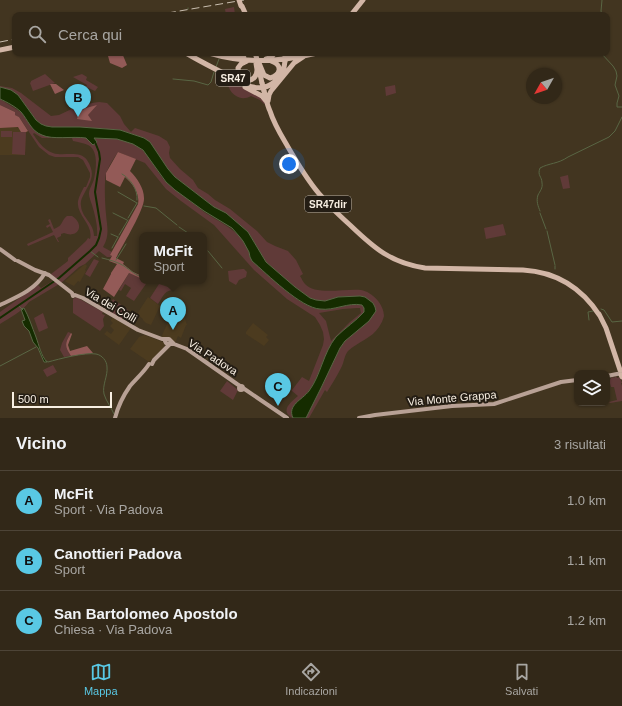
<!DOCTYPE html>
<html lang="it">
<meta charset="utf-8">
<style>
body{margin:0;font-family:Helvetica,sans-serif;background:#3a3021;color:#f1f3f6}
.controls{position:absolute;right:12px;bottom:12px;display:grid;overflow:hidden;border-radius:8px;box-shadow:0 1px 3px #0004}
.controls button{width:36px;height:36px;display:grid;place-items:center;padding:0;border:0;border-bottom:1px solid #4d4437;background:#322818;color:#f1f3f6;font:20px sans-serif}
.compass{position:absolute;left:526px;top:68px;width:36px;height:36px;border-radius:50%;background:#322818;box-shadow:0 1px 3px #0004;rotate:230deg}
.scale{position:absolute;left:12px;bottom:10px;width:100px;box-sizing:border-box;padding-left:4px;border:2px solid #f8efe2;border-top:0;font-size:11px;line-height:14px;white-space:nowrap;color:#f8efe2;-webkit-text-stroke:3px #241d14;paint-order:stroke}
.you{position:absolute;left:289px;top:164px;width:14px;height:14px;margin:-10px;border:3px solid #fff;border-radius:50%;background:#1a73e8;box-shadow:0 0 0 6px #1a73e833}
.badge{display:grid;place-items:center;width:26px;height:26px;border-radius:50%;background:#59c8e4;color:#111;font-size:13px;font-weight:700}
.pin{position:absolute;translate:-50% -33px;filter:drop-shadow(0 1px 2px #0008)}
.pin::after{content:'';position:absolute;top:21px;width:14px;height:12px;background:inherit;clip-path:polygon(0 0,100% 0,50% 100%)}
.popup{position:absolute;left:139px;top:232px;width:68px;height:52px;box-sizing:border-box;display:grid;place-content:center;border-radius:8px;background:#322818;filter:drop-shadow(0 1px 3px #0005);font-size:13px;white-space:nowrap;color:#a8a6a2}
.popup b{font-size:15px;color:#f1f3f6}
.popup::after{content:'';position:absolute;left:50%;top:100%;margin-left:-8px;border:8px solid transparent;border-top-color:#322818}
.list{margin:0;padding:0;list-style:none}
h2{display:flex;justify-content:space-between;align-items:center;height:52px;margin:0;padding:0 16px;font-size:17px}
h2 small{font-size:13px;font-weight:400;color:#a8a6a2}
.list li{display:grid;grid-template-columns:26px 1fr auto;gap:12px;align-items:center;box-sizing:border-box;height:60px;padding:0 16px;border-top:1px solid #4d4437}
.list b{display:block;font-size:15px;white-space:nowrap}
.list p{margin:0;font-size:13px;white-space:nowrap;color:#a8a6a2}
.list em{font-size:13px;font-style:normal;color:#a8a6a2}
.icon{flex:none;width:22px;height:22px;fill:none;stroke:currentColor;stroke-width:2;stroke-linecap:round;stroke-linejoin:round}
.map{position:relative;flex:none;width:622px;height:418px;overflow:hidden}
.search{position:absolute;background:#322818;box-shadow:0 1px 3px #0004;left:12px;right:12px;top:12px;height:44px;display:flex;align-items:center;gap:10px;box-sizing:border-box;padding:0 14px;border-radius:8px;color:#a8a6a2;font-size:15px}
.sheet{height:232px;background:#322818}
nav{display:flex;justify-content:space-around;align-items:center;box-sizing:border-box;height:56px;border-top:1px solid #4d4437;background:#322818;font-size:11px;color:#a8a6a2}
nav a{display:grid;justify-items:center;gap:2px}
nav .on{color:#59c8e4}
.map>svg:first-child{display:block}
.built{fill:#4c3b1f}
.green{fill:#603a38;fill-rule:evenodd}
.forest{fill:#935a57}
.water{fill:#152c00;stroke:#596644}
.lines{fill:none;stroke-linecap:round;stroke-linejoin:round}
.stream{stroke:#596644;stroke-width:1}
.canal{stroke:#152c00;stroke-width:2}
.major{stroke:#b8a195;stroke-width:4}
.highway{stroke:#d2b6a6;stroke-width:5}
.rail{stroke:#c9beaf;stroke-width:1;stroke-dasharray:8 4;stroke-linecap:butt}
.highway-bridge{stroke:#d2b6a6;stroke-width:5}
.labels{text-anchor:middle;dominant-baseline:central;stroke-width:4;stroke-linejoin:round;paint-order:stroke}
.shield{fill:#241d14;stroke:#b8b0a4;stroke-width:1}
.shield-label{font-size:10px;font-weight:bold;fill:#f8efe2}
.street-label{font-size:11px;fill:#f8efe2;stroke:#241d14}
</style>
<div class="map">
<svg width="622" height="418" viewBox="0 0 622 418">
<rect width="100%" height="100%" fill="#423520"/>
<!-- built -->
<path class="built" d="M 0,121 L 28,131 L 26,133 L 25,155 L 0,155 Z
M 85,264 L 87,266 L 85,270 L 86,271 L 80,282 L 78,281 L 74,286 L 66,282 L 65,281 Z
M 148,297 L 155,302 L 160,306 L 151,325 L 146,323 L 143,320 L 143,319 L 137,314 Z
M 178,298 L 187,325 L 186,325 L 181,338 L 178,336 L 175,343 L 161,338 Z
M 113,317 L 131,328 L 119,345 L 104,334 L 107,331 L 111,334 L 114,330 L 110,326 L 113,323 L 111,321 L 111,320 Z
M 253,323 L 268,335 L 266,337 L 269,340 L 264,346 L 246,334 L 246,332 Z
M 144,335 L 163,342 L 165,345 L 164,347 L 149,362 L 130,349 L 139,337 Z"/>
<!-- green -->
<path class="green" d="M 234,7 L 235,15 L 226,15 L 225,9 Z
M 45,74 L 55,83 L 33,91 L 30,83 L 31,82 L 31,81 Z
M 82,74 L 87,77 L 86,80 L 98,87 L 95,91 L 86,87 L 87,85 L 73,77 Z
M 227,79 L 261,97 L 266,103 L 264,104 L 260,100 L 251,96 C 239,103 227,92 227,79 Z
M 395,85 L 396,93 L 386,96 L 385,87 Z
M 0,86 L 12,88 L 21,93 L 51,116 L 59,115 L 78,106 L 79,108 L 92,103 L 99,102 L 107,103 L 120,116 L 124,124 L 131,132 L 135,128 L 159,136 L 167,141 L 170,147 L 169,153 L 170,158 L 180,169 L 193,180 L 198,188 L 208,194 L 215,200 L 230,209 L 257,231 L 267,242 L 275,246 L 288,251 L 296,260 L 303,274 L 300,276 C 302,279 303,282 305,284 C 315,296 347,288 361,290 C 372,292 384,304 384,316 C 383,320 381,324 379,327 C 372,338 358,342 348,351 C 344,356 344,363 341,368 C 337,376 332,384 327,392 L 325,390 L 309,418 L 306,418 L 321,388 L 340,348 L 345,341 L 369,321 L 365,297 L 360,296 L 351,296 L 338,297 L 325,301 L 316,300 L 310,298 L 294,287 L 266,262 L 248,232 L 226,214 L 214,207 L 175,177 L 168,169 L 150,143 L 144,138 L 120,130 L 80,127 L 52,127 L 46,126 L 41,124 L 36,120 L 18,95 L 3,88 L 0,87 Z
M 0,99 L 22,113 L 37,133 L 52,137 L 81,137 L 86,138 L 88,139 C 101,137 120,138 132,143 C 149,150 154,170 166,182 C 169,185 172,187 176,189 C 185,197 195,205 204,212 C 222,224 246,233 250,257 C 266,272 298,307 319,309 C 334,311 347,302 362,305 L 364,308 L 364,312 C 356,321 345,328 337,337 C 319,358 321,384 298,402 C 293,405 291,413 293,418 C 279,411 291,402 298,396 L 292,391 L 292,390 L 302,377 L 309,381 L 323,345 L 324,339 L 323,332 L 320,325 L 315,317 L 287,299 L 254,270 L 214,225 L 181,201 L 166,189 L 145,163 L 118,152 C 114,158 108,167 106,174 C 104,182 105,204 106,214 C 107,227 110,235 103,247 L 112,252 L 110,255 L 112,256 L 111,257 L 107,257 L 99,251 L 85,264 L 79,267 L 61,283 L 29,302 C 22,312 9,318 0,324 L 0,312 L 38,285 L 41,288 L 54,280 L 54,277 L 51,274 L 68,261 L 68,258 L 86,241 L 88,238 L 90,239 C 94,225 76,215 78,201 C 79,196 82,191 84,187 L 86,187 L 90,177 L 90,173 L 83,160 L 78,157 L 55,157 L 49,155 L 39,147 L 19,117 L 15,115 L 15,112 L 0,105 ZM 34,133 L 42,138 L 72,138 L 73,141 C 78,142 84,143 88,145 C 99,150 96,170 94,179 C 93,184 89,188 89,194 C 89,197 91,202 92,205 C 95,215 98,226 97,236 L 94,236 C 94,223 82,218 81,206 C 80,201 82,198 84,194 C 91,181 96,174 87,160 C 81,151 67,155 58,154 C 54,154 50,152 47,150 C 41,146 37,140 33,134 ZM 357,308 L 360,308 L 361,313 L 350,322 L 331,341 L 326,321 L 319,313 L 343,309 Z
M 1,131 L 12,131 L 12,137 L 1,137 Z
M 13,132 L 26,132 L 25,155 L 12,154 Z
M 568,175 L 570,188 L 563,189 L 560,177 Z
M 67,216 L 72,216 C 85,224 79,239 64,233 L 61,234 L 61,236 L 57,238 L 59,242 L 58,242 L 54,235 L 28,246 L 27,244 L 53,232 L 50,226 L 47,228 L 46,226 L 50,224 L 48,220 L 50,219 L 54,229 C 64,225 60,222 67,216 Z
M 503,224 L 506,235 L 486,239 L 484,228 Z
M 94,259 L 99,261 L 90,277 L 85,274 Z
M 242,269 L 244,269 L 247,272 L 246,277 L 239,280 L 236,285 L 229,281 L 228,271 Z
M 129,273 L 142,279 L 142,281 L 148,281 L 134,301 L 126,296 L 131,288 L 125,284 L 121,291 L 119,290 Z
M 159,284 L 168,287 L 172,290 C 164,291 162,298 158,304 L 150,298 Z
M 76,297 L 103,312 L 102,314 L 105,315 L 103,319 L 104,326 L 100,331 L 73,313 L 73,299 Z
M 113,299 L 128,310 L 121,320 L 107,310 Z
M 43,313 L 48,328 L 39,332 L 34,318 Z
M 68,332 L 71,333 C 65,343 64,346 71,356 L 64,357 L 60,350 L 62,343 Z
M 53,365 L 57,372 L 47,377 L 43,370 Z
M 616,376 L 617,378 L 620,377 L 622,383 L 621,383 L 622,386 L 622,401 L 610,403 L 609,402 L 617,400 L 614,387 L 611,387 C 610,383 608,379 613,377 L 614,378 Z
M 227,381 L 238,390 L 233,400 L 220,391 Z"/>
<!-- forest -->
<path class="forest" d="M 120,53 L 122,53 L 127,65 L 122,68 L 110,63 L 108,56 Z
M 50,84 L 56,84 L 64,90 L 55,94 Z
M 0,105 L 15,112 L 15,115 L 19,117 L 28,131 L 26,132 L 21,132 L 18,127 L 0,128 Z
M 97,105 L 88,115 L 92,121 L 77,119 L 79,112 L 86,108 Z
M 118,152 L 136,159 L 130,171 C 137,178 144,188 144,198 C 145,209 122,246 116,258 L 124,262 L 123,264 L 133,272 L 142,276 L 142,279 L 129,273 L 114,297 L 103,289 L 111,274 L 111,273 L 117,264 L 109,261 L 112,256 L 110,255 L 138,204 C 140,194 133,184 125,177 L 120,187 L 106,180 L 106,173 Z
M 71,333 L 72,334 L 68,345 L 70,351 L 87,346 L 93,353 L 71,356 C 64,346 65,343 71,333 Z"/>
<!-- water -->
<path class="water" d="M 0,87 L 11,90 L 18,95 L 36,120 L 41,124 L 46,126 L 52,127 L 80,127 L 120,130 L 144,138 L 150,142 L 168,169 L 175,177 L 214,207 L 226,213 L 248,232 L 266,262 L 295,287 L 310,298 L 316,300 L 325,301 L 338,297 L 360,296 L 365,297 L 373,303 L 375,307 L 376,311 L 369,321 L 345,341 L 340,348 L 321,388 L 306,418 L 293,418 C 287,405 302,400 309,391 C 321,375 323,353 336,337 C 345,328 356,321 364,312 L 364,308 L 362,305 C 348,302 334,311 320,309 C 301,308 267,274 252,261 L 250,257 L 249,252 L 243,241 L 239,236 L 232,228 L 204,211 L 175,190 L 166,182 L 143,150 L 133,144 L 117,139 L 94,138 L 97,142 L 93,145 L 86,138 C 73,136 52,140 42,135 C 31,131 28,120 21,112 C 16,107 7,102 0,99 Z
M 24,308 C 29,317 32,327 36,337 C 39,345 41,356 47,362 L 44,362 L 38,348 L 33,342 L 29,331 L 24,326 L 22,321 L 25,320 L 21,309 Z"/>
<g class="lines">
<!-- stream -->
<path class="stream" d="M 602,0 L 601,11 L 602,15
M 188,8 L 188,9
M 601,53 L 613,66 L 616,71 L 617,76 L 615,85 L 619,96 L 617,103 L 617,107 L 622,107
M 216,67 L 219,59
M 173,79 L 194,81 L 208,85 L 211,82 L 214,72
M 122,174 C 131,179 138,190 137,200
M 118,192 L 137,203
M 144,206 L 156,208 L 167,217 L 177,225
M 540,211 C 538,206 536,201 538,195 C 540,191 543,188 542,183 C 542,176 537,176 540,168 C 549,163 558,164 568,157 L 609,137 L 615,131 L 622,117
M 113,213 L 127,220
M 540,213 L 546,229
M 128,218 L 137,203
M 179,227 L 191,235
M 547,231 L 555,265
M 111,234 L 118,237
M 119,235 L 128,220
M 204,246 L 206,249
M 112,248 L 118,237
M 90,251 L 98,257
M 208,251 L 222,268
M 102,258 C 110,260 118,262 124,266 C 130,270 135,275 142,277
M 116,260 L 126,244
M 555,266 L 555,269
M 154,281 L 158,283
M 19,306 L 23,310
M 601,309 L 604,310 L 612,322 L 622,321
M 589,320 L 588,312 L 593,311
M 46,361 L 48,362 C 59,359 85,352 96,354 C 102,355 107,361 107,367 C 108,376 102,385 104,394 C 106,401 111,407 114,414
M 0,366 L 36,347"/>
<!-- canal -->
<path class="canal" d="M 0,318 L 59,278 L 90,251 L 96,245 L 99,238 L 101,229 L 95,192 L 100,159 L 99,152 L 95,142"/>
<!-- major -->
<path class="major" d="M 0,249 L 15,260
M 18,261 L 35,270 L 49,275 L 72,293 L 73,296 L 75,295 L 83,298 L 138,330 L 162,339 L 166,339
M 0,305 C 17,297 35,290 45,273
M 170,344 L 174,344 L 187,349 L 237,384 L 240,386
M 170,344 L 169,344 L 166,343 L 165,341 L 166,339 L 169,339 L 174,344
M 152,364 L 154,360 L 170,344
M 607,376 L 622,373
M239 388a2 2 0 1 1 4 0a2 2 0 1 1-4 0Z
M 243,388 L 287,418
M 115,418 C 118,406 123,396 130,386 C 136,379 144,372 149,364
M 359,418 L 375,415 L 452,406 L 494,404 L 561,382 L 577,380"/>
<!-- highway -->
<path class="highway" d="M 242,6 L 246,15
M 351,15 L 363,0
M 0,50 L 15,47
M 186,53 C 201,62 217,70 233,78 C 239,81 246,86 253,87 C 270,91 284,77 285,61
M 209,53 C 246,64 280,62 317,53
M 235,53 L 240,57 L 244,58
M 266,59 L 270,58 L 275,53
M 247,61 L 241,64 L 238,68 C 238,84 257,84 257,70 C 257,68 256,65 256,63
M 259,63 L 264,75 L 270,78 C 281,75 283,65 271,61
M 259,70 L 262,83
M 245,87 L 262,96 L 266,101
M 264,91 C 266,98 267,105 270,111 C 274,124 281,135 288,147 C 298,164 308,182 322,197 C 330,207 340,216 350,225 C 374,248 391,263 425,268 L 523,270 C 557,272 582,288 600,316
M 268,101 L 269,95 L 271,91 L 294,63 L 303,57
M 599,314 L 606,328 L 620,370
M 621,375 L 622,377"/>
<!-- rail -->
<path class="rail" d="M 156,15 L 244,0
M 0,42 L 15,39"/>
<!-- highway-bridge -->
<path class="highway-bridge" d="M 239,0 L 241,6
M 285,55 L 285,61
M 256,56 L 258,63
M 262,83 L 264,91"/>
</g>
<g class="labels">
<!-- shield labels -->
<g class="shield">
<rect x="216" y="70" width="34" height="16" rx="3"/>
<rect x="305" y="196" width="46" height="16" rx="3"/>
</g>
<g class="shield-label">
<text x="233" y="78">SR47</text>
<text x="328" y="204">SR47dir</text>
</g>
<!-- street labels -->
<g class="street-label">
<text transform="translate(111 305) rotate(30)">Via dei Colli</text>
<text transform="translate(213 357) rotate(33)">Via Padova</text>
<text transform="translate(452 398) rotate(-5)">Via Monte Grappa</text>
</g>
</g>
</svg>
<div class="controls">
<button><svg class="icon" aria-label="layers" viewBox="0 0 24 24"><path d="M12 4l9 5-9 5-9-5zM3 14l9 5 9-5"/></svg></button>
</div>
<svg class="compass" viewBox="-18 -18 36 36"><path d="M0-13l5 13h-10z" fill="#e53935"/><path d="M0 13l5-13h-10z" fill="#a8a6a2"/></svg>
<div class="scale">500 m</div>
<div class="you"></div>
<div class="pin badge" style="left:173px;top:330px">A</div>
<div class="popup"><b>McFit</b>Sport</div>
<div class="pin badge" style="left:78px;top:117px">B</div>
<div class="pin badge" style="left:278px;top:406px">C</div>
<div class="search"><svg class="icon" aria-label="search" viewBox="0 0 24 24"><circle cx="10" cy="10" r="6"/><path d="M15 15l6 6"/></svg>Cerca qui</div>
</div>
<section class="sheet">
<h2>Vicino<small>3 risultati</small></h2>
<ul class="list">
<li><span class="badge">A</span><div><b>McFit</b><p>Sport · Via Padova</p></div><em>1.0 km</em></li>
<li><span class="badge">B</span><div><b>Canottieri Padova</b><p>Sport</p></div><em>1.1 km</em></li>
<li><span class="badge">C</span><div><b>San Bartolomeo Apostolo</b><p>Chiesa · Via Padova</p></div><em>1.2 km</em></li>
</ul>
</section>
<nav>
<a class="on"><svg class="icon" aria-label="map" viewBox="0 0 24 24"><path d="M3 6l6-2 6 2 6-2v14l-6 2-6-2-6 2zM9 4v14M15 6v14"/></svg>Mappa</a>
<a><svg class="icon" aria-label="directions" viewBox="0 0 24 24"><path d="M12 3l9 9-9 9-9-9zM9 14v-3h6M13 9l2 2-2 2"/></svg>Indicazioni</a>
<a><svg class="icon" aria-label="saved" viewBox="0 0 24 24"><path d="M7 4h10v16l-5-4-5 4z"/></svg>Salvati</a>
</nav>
